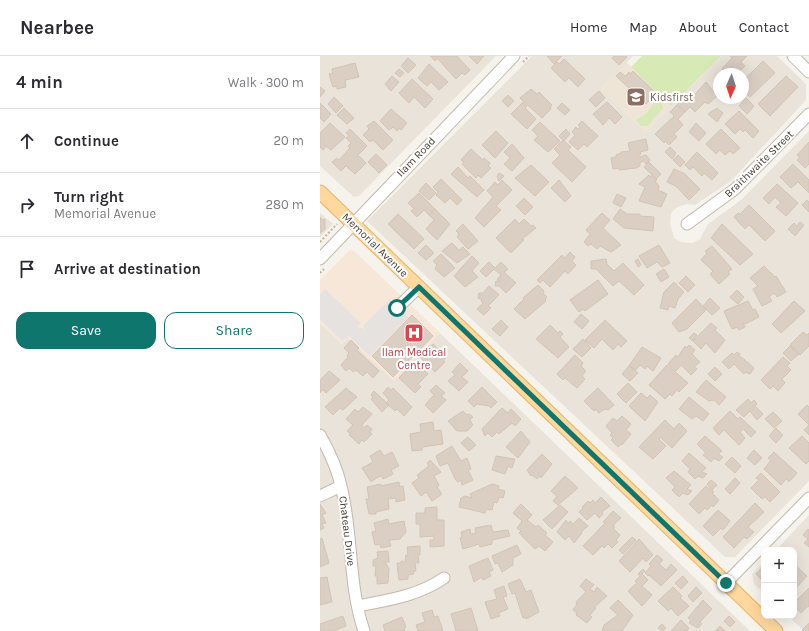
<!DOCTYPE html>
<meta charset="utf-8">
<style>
body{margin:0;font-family:Karla,sans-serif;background:#f7f7f7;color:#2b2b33}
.controls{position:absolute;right:12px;bottom:12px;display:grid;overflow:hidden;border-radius:8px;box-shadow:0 4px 16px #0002}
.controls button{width:36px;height:36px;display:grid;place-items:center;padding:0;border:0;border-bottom:1px solid #e1e1e2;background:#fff;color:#2b2b33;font:20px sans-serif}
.compass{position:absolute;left:393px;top:12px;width:36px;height:36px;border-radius:50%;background:#fff;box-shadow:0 4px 16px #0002;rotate:183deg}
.stop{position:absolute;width:12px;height:12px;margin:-9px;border:3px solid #0f766e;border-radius:50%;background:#fff}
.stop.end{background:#0f766e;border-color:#fff;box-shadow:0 1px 4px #0008}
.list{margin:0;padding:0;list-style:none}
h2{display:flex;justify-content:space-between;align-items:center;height:52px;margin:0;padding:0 16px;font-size:17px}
h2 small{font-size:13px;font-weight:400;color:#7c7c81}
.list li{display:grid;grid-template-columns:26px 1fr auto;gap:12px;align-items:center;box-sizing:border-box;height:64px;padding:0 16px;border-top:1px solid #e1e1e2}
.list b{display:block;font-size:15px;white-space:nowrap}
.list p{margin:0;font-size:13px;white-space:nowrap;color:#7c7c81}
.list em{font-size:13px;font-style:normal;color:#7c7c81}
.actions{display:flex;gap:8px;padding:12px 16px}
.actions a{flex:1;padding:9px 0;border:1px solid #0f766e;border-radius:12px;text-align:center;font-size:14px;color:#0f766e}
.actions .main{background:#0f766e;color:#fff}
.icon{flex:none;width:22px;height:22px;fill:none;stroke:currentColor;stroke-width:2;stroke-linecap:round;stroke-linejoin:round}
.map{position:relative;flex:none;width:489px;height:575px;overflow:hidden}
header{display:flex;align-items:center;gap:24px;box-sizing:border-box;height:56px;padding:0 20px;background:#fff;border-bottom:1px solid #e1e1e2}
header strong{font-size:19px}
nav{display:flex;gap:22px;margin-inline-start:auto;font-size:14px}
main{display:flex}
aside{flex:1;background:#fff}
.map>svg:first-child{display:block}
.residential{fill:#eae3da;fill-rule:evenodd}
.commercial{fill:#f7e7d8}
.education{fill:#efe5d6}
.green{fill:#d7e9b5}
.parking{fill:#e5e2e0}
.building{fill:#dbcfc4;stroke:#d3c4b4}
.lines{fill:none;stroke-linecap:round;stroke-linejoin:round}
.minor-casing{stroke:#c2b9ae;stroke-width:13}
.major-casing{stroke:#e4b46b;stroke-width:15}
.path{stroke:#c3b39f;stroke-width:2;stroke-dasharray:2 2;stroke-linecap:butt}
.minor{stroke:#fff;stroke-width:11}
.major{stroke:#fed89d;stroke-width:13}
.route{stroke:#0f766e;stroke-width:5}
.labels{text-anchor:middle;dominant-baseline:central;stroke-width:4;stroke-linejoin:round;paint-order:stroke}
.education-label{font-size:11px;fill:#785e54;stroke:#fff;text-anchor:start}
.street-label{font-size:11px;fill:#4b4239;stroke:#fff}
.health-label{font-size:11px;fill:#be3a42;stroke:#fff}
</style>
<header>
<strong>Nearbee</strong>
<nav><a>Home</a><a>Map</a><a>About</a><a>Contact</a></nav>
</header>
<main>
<aside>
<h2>4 min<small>Walk · 300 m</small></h2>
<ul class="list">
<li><svg class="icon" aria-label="ahead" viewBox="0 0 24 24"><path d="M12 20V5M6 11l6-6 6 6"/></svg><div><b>Continue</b></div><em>20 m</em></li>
<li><svg class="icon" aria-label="right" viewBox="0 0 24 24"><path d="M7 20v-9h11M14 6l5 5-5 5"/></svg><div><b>Turn right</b><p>Memorial Avenue</p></div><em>280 m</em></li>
<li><svg class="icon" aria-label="arrive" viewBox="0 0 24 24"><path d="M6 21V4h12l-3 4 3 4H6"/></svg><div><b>Arrive at destination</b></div></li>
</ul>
<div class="actions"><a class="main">Save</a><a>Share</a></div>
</aside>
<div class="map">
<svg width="489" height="575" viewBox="0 0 489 575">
<rect width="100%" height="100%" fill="#f6f2ec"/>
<!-- residential -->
<path class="residential" d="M 0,0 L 176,0 L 39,140 L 34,141 L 0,110 Z
M 212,0 L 313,0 L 281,33 L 325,76 L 401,0 L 457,0 L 486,28 L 486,44 L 411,125 L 375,149 L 367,148 L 356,152 L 351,157 L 350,167 L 354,182 L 361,186 L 373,187 L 380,183 L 388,168 L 421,144 L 489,75 L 489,425 L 415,501 L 405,501 L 47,165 ZM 399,18 L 423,18 L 423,42 L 399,42 Z
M 0,157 L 13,168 L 0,181 Z
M 0,267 L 22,288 L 28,282 L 73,324 L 120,277 L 430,575 L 0,575 Z
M 489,459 L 489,575 L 484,575 L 468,560 L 474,560 L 474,494 L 456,494 Z
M 444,506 L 444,537 L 434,528 L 432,518 Z"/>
<!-- commercial -->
<path class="commercial" d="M 30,194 L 34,195 L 120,277 L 74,325 L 28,282 L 22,288 L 0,267 L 0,224 Z"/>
<!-- education -->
<path class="education" d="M 306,6 L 351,50 L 325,76 L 281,33 Z"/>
<!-- green -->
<path class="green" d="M 322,0 L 401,0 L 351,50 L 311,11 Z
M 335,45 L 340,45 L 343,52 L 328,70 L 321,70 L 316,64 L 326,58 Z"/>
<!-- parking -->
<path class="parking" d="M 5,233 L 41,267 L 37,271 L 45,273 L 43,270 L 70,243 L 88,261 L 50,300 L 29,280 L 23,285 L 0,263 L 0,238 Z"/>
<!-- building -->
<path class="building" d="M 110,0 L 137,0 L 150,14 L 145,19 L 142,17 L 136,23 L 117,2 L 115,5 Z
M 149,0 L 164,0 L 157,8 Z
M 227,0 L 242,0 L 234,8 Z
M 294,0 L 306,0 L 307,1 L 299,9 L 292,2 Z
M 410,0 L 427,0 L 421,6 L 425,10 L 417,18 L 407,18 L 402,13 L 412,2 Z
M 88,2 L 96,9 L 88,17 L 81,10 Z
M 244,3 L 265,23 L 258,31 L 249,22 L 245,26 L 231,12 L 237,6 L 239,8 Z
M 443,5 L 455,17 L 430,41 L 423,34 L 423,25 Z
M 35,7 L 39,21 L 25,24 L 26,31 L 17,33 L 17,30 L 13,31 L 9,18 L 13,17 L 12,13 Z
M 109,8 L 128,26 L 119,34 L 111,26 L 107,30 L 98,22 Z
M 79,13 L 84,17 L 80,21 L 75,17 Z
M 313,15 L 336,37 L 326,48 L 296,20 L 300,16 L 305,20 L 309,16 L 310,18 Z
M 72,20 L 79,26 L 71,35 L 65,28 Z
M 466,20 L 478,31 L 450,60 L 438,48 Z
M 92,23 L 113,43 L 105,52 L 94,41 L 89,47 L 79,37 Z
M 386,26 L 397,40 L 388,48 L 385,46 L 375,56 L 370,51 L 365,56 L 357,49 L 364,42 L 368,46 Z
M 0,31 L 5,35 L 0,41 Z
M 211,33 L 217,38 L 219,36 L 232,49 L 230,51 L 231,53 L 222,62 L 200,42 Z
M 279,35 L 285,42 L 276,51 L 269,44 Z
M 188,39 L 194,45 L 188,51 L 182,45 Z
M 14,41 L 23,50 L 16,57 L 8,48 Z
M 426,42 L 434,50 L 427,58 L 419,50 Z
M 203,46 L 207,50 L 205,52 L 216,63 L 207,73 L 191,58 Z
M 287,46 L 302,61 L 295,68 L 289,62 L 283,69 L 273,58 Z
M 0,47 L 11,58 L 4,66 L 0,62 Z
M 242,47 L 250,54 L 245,59 L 237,52 Z
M 357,49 L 365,56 L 358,63 L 363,69 L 354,78 L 357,81 L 349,89 L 345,85 L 344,87 L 335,78 L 354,60 L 350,56 Z
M 24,52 L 34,62 L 27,68 L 17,59 Z
M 397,52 L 403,57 L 397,66 L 388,58 Z
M 71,53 L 87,67 L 81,74 L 79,72 L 77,75 L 73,71 L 69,74 L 60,65 Z
M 419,55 L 439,75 L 433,82 L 425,74 L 423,76 L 420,73 L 415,78 L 405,68 Z
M 54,65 L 73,84 L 63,94 L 53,84 L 50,86 L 43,79 L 49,73 L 47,70 Z
M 262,65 L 278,80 L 267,91 L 264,88 L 258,94 L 249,86 L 255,79 L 252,76 L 256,71 L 258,73 L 260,71 L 258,69 Z
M 220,66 L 240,85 L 228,96 L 214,84 L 218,80 L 212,74 Z
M 10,67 L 25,81 L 11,94 L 6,90 L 3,94 L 0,91 L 0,77 Z
M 376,67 L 386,77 L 379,85 L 369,76 Z
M 30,73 L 47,90 L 38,99 L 46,107 L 35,118 L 26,110 L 21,115 L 12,106 L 17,102 L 19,104 L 30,92 L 28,90 L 31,87 L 26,82 L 29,80 L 26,77 Z
M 246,73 L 250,78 L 244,85 L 239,80 Z
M 401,73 L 420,92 L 413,98 L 410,95 L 405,99 L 400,94 L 396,98 L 386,88 Z
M 176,75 L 188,87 L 175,102 L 162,89 Z
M 326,83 L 328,94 L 320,96 L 321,98 L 318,99 L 319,101 L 326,99 L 330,104 L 326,108 L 324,105 L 320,106 L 320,110 L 316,112 L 299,114 L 299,112 L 293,113 L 291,102 L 296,101 L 296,99 L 301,97 L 301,96 L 310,95 L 308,87 Z
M 243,84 L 251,91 L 248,94 L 266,111 L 252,126 L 232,107 L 240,99 L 234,93 Z
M 489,86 L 489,108 L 485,112 L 477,104 L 480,101 L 477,99 Z
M 192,88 L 204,102 L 192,115 L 184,108 L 190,102 L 184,96 Z
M 350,91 L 356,97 L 352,103 L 345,96 Z
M 151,93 L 163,104 L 164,102 L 170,107 L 168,110 L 171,112 L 161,122 L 158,119 L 156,122 L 142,108 L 144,106 L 141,104 Z
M 377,96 L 398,117 L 392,124 L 384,117 L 382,120 L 373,111 L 370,114 L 365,109 Z
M 56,98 L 67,109 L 59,117 L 48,106 Z
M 358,99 L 365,106 L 360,111 L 353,104 Z
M 329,106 L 341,118 L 336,123 L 324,111 Z
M 473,108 L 489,124 L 489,137 L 478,126 L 471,132 L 460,121 Z
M 211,109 L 229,126 L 215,140 L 195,122 Z
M 138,111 L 148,122 L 150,120 L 164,134 L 157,141 L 131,118 Z
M 354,113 L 365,118 L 380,133 L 369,144 L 356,130 L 347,126 Z
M 179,117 L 184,120 L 179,125 L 177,120 Z
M 329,119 L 331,121 L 332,119 L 337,124 L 335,125 L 339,130 L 338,134 L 347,138 L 341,151 L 319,145 L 325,131 L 319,128 Z
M 121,123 L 142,144 L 137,149 L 130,142 L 125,147 L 116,139 L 118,136 L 113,131 Z
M 182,124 L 192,134 L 176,150 L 181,154 L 164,171 L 155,162 L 173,141 L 167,135 L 175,126 L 178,129 Z
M 239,124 L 251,140 L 245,146 L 231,132 Z
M 106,127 L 116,137 L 109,144 L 99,135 Z
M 457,128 L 478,147 L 466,160 L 456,151 L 461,147 L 455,141 L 449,148 L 443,142 Z
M 99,137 L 115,153 L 109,159 L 104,154 L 97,161 L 91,155 L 94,153 L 88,147 Z
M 297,138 L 306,142 L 301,151 L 293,147 Z
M 204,142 L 213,151 L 205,159 L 196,150 Z
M 487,144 L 489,146 L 489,156 L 482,149 Z
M 429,149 L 455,175 L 445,185 L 429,169 L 425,173 L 414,161 L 418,157 L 420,158 Z
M 115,153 L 130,168 L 117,184 L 106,173 L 114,164 L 109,159 Z
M 300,153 L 307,158 L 320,158 L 320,160 L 334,161 L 333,175 L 304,172 L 293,163 Z
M 282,157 L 290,164 L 283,172 L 301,189 L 291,196 L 280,190 L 277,193 L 271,188 L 268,190 L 264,186 L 270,178 L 266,174 Z
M 78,158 L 104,183 L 94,193 L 68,168 Z
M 0,161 L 2,164 L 5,163 L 5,173 L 0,177 Z
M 195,163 L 199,168 L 204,163 L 211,170 L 213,169 L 216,172 L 202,183 L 204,184 L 192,196 L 190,196 L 176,182 Z
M 480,166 L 484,169 L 475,180 L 468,173 L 474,167 L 477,170 Z
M 143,168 L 158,185 L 148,193 L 137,181 L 139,178 L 136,175 Z
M 402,168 L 433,198 L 420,209 L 391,182 Z
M 132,187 L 139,194 L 143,191 L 150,198 L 137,207 L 122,195 Z
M 106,189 L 114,197 L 106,204 L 98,197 Z
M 339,189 L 350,207 L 342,211 L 337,206 L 327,212 L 319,200 Z
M 392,190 L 412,213 L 408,216 L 410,218 L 399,228 L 390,218 L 393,215 L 381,204 L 387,197 L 385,195 Z
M 250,196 L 255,201 L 252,205 L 256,209 L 248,218 L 245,215 L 230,231 L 223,224 L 220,227 L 217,224 L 242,199 L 245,202 Z
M 121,198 L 135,212 L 124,221 L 115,213 L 117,209 L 113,205 Z
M 152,200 L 159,207 L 152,215 L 158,221 L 145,231 L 134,220 Z
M 286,203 L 287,208 L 294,215 L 303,207 L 324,229 L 314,239 L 299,225 L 293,230 L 276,213 L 271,213 L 271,205 Z
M 318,203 L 321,209 L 318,211 L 315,205 Z
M 169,206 L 175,212 L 181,206 L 188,213 L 184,216 L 196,227 L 186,237 L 179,230 L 175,230 L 176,225 L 180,225 L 177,223 L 181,219 L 174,213 L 166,221 L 160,215 Z
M 444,210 L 455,221 L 456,220 L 466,236 L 457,241 L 455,237 L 449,240 L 452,245 L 442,250 L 433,233 L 438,230 L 430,222 Z
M 344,213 L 349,221 L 341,226 L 336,218 Z
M 366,220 L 375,229 L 368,236 L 359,227 Z
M 278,224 L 288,238 L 265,255 L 263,253 L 259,256 L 250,244 Z
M 354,226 L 364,236 L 358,243 L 355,252 L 349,250 L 348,254 L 340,252 L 344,236 Z
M 218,229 L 224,235 L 223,237 L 227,241 L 225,243 L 226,245 L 205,263 L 194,253 L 204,243 L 203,242 Z
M 169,230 L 179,239 L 168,250 L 171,252 L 164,259 L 157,253 L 163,247 L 161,245 L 162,243 L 158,242 L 159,237 L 163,237 Z
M 417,234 L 424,241 L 418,248 L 410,241 Z
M 390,242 L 400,252 L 392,259 L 383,250 Z
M 376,243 L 386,254 L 367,273 L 359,276 L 352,267 Z
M 428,245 L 433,254 L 435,253 L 439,261 L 425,268 L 423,267 L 425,271 L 419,274 L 417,271 L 412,273 L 404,255 Z
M 474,245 L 485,255 L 461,277 L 452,268 Z
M 261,258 L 269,265 L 262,273 L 254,266 Z
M 92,259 L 113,280 L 73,321 L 52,300 Z
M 181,264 L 188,271 L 180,280 L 172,273 Z
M 285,264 L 307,285 L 301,291 L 298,288 L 293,294 L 282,283 L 274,292 L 265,284 Z
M 391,267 L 397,272 L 395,274 L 405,284 L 395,297 L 386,287 L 381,293 L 373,285 Z
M 230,269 L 238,277 L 240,275 L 243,278 L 240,281 L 249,291 L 238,302 L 216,283 Z
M 483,276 L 487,279 L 489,277 L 489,290 L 480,299 L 470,289 Z
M 374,277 L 377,279 L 372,285 L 369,282 Z
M 263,283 L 271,292 L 262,301 L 253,293 Z
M 31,284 L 39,292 L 37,294 L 59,315 L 53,322 L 47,316 L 43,320 L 36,314 L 33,316 L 29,312 L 26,315 L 21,309 L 28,301 L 27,300 L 29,297 L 24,292 Z
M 113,288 L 127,301 L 123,304 L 125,306 L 115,316 L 100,301 Z
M 369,289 L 375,294 L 372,298 L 380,306 L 374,311 L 377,313 L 371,319 L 361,309 L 356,315 L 348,308 L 356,299 L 358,301 L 365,290 L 366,292 Z
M 470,290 L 479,298 L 471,305 L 463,297 Z
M 322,291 L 341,302 L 333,315 L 327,310 L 325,313 L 320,309 L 316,314 L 309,310 Z
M 417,296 L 420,298 L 418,299 L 425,304 L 424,305 L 426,305 L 434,312 L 430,318 L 425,316 L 424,318 L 414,308 L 409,313 L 402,306 L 412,297 L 414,299 Z
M 255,299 L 263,307 L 261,310 L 266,315 L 262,320 L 265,323 L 257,332 L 245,322 L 243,324 L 237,318 Z
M 463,301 L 470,307 L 467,310 L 471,314 L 462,323 L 465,327 L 458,335 L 453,330 L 450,333 L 441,324 Z
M 93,307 L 99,313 L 101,311 L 108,318 L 98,328 L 101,331 L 95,337 L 79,322 Z
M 140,307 L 148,315 L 142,321 L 148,326 L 139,335 L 128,325 L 135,319 L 132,316 Z
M 347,309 L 368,327 L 359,336 L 357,334 L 352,340 L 350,338 L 345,343 L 329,329 Z
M 309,310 L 318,317 L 310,325 L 302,318 Z
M 395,311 L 402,318 L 395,325 L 388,318 Z
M 9,315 L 20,324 L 6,337 L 3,334 L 0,337 L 0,324 Z
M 386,324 L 406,341 L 399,349 L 394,344 L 389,345 L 376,336 Z
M 308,327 L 317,336 L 306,347 L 297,338 Z
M 116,329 L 125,337 L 121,340 L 126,344 L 113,357 L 105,349 L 114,339 L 110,335 Z
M 68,331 L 71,334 L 73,332 L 92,351 L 84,360 L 77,353 L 75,355 L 66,347 L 69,344 L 63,337 Z
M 162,331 L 177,346 L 171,352 L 169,350 L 157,348 L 154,351 L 148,345 Z
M 26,332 L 37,341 L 23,354 L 20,352 L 13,359 L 5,351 Z
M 278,332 L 294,349 L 288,354 L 286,353 L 283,354 L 279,357 L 275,353 L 274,355 L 264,345 Z
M 54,335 L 69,349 L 62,356 L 51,343 L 53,341 L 51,339 Z
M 321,337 L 327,342 L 330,339 L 338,346 L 325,365 L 309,350 Z
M 369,341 L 389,358 L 383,365 L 376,360 L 372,363 L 359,353 Z
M 428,343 L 431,347 L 434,344 L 437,348 L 435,350 L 443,358 L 437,364 L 430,355 L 424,361 L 416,354 Z
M 487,349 L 489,351 L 489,379 L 484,374 L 489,369 L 478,358 Z
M 43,351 L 52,358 L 42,369 L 45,372 L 47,369 L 52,373 L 50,376 L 52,378 L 44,386 L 42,384 L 39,388 L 29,379 L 31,378 L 27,375 L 33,369 L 26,363 L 35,353 L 38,356 Z
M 182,352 L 188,357 L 191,353 L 201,363 L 195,370 L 192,367 L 179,378 L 177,376 L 172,381 L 168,377 L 165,380 L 162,373 Z
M 143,355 L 147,359 L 149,358 L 153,361 L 150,364 L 153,369 L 147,375 L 137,375 L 128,365 Z
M 410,355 L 418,363 L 420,361 L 436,376 L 431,381 L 423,373 L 420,376 L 425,382 L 419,389 L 404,374 L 399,379 L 393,372 Z
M 453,356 L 462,365 L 454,372 L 445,363 Z
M 302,360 L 311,368 L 306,374 L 311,378 L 302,389 L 301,388 L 298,391 L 291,384 L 293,382 L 290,379 L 292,377 L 286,370 L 293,362 L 297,365 Z
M 345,364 L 354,373 L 359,367 L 367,375 L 352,392 L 340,381 L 339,383 L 346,390 L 333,403 L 319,391 Z
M 113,366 L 114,375 L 121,374 L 123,388 L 102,391 L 102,394 L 92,395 L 90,378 L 101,376 L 100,368 Z
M 456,372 L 463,379 L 456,387 L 449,380 Z
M 201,375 L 210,386 L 198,402 L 186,391 Z
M 385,380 L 402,395 L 398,398 L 403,401 L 399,405 L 394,402 L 391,406 L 383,399 L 386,397 L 377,388 Z
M 482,380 L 489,387 L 489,405 L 486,408 L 469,392 Z
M 148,381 L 156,389 L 149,395 L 141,387 Z
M 132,390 L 141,405 L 147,402 L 151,413 L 148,414 L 153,424 L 142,429 L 141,424 L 138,426 L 135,423 L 128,407 L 120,410 L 116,400 Z
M 60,394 L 64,400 L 72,396 L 79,410 L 71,414 L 73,418 L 63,423 L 62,420 L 58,421 L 51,426 L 42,412 L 53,406 L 50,400 Z
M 434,394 L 442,402 L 435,409 L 427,402 Z
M 454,396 L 477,417 L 469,426 L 466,423 L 461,429 L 444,413 L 451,404 L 448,402 Z
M 369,397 L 386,412 L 382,416 L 387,418 L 383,422 L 378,420 L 375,423 L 368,416 L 370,413 L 362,405 Z
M 222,398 L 232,408 L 221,422 L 220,420 L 217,423 L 212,419 L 211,420 L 207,414 Z
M 176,400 L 195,403 L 192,412 L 188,410 L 185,418 L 172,414 Z
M 412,401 L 421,410 L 415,417 L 405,408 Z
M 110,404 L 121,416 L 114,420 L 119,429 L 117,431 L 122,438 L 112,445 L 106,436 L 101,440 L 92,427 L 99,422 L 97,419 L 109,410 L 107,407 Z
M 354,415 L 371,429 L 367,433 L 372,435 L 368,439 L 363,437 L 359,441 L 352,434 L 355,431 L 346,422 Z
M 441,417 L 460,436 L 450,446 L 445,441 L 442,443 L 431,432 L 439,424 L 436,422 Z
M 245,420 L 258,432 L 238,449 L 233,445 L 237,440 L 231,435 Z
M 415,422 L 420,427 L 410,438 L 405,433 Z
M 391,424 L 397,429 L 392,434 L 394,436 L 392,437 L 399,444 L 393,451 L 392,449 L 387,454 L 385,452 L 379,458 L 369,448 L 386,430 L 390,434 L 391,433 L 387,428 Z
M 79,426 L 80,431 L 83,430 L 85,444 L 76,446 L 76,442 L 68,443 L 69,453 L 56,456 L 56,458 L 49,458 L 46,443 L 49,443 L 47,431 L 61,428 L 61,430 Z
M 172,428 L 179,430 L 178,433 L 185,435 L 183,442 L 179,441 L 177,447 L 174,446 L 172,454 L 166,453 L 165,457 L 139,451 L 141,442 L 145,440 L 152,442 L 150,438 Z
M 281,441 L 290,450 L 282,456 L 283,458 L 279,462 L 275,457 L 267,464 L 259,456 L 263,452 L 262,451 L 268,445 L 270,447 L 273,444 L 275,447 Z
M 435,447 L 444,456 L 428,471 L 434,476 L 427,483 L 424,481 L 414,492 L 403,481 Z
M 0,448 L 6,457 L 2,459 L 6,467 L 2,468 L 4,472 L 0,474 Z
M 201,448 L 212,459 L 207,464 L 216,471 L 218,469 L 227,477 L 225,479 L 233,486 L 225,495 L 219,490 L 215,493 L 199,477 L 201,475 L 197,472 L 202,465 L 193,457 Z
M 240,449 L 248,456 L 232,473 L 223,464 Z
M 117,451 L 117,464 L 124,464 L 124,490 L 110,491 L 110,484 L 114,484 L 114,480 L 100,481 L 100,468 L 96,468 L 96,457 L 105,457 L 105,452 Z
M 398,454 L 410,465 L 403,474 L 401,472 L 393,480 L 383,470 Z
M 293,455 L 301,462 L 294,468 L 294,473 L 300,479 L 296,484 L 298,486 L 292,492 L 288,488 L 284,492 L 282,490 L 273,499 L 263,490 L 285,467 L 283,466 Z
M 259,462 L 268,470 L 261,476 L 262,477 L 254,487 L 249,480 L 245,484 L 237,476 L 246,464 L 248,468 L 250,465 L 253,468 Z
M 68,463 L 69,468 L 84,465 L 86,476 L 80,483 L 69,484 L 71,490 L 61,492 L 60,488 L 55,489 L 52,476 L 56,475 L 54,467 Z
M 171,469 L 173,476 L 188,474 L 190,480 L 172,484 L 172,488 L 160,491 L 159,488 L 143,493 L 140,482 L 142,481 L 141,476 L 150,473 L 151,478 L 156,477 L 155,472 Z
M 488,473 L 489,474 L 489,491 L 484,487 L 488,483 L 483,479 Z
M 312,481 L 316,484 L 303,498 L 299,494 Z
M 2,482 L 9,507 L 0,511 L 0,483 Z
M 319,483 L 333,499 L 326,506 L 323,502 L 310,516 L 299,505 Z
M 197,489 L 201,498 L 193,502 L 193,509 L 182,516 L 178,507 L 175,508 L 172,500 Z
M 100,490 L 100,499 L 98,499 L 99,507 L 95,507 L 96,515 L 93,515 L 94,518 L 88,519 L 88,523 L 79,524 L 77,507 L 81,507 L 81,505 L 85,506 L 86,499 L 88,499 L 87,491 Z
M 68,495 L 69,506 L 65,506 L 69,513 L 68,527 L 57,528 L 57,520 L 55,520 L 56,510 L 53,510 L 53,504 L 58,502 L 57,496 Z
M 337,499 L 343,504 L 339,508 L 346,514 L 351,508 L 357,514 L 341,530 L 329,519 L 328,520 L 325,517 L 331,510 L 329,508 Z
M 168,502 L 173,514 L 169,516 L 171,520 L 163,524 L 162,521 L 154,526 L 149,510 Z
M 444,510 L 444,523 L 443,525 L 436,518 Z
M 477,511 L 487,520 L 474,534 L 474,515 Z
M 323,513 L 325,515 L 322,518 L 328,524 L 322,530 L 332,539 L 322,550 L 308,535 L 317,527 L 315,525 L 320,520 L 318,518 Z
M 363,520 L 368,526 L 361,533 L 355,527 Z
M 7,521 L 12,546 L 0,549 L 0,522 Z
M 200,523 L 205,534 L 206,536 L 211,534 L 219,556 L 206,563 L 205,561 L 203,562 L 195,537 L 192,538 L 188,528 Z
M 266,523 L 274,529 L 270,533 L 274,536 L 277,531 L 287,540 L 274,551 L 276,552 L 270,559 L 272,561 L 267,567 L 256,559 L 257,557 L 253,554 L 257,548 L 256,546 L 266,536 L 260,530 Z
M 184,530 L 187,540 L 183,541 L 188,553 L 178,557 L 180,560 L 171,563 L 165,546 L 177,543 L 174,534 Z
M 353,531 L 362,540 L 360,542 L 369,550 L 358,560 L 351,552 L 348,555 L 338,545 Z
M 376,531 L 382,537 L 373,546 L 368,540 Z
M 489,532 L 489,551 L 488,550 L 481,557 L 474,550 L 474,547 Z
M 298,544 L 313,559 L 302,575 L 282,575 L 284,569 L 298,559 L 290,552 Z
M 383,544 L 392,553 L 380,566 L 382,568 L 378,572 L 369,567 L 371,565 L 368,562 Z
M 151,552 L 158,575 L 136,575 L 131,558 Z
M 112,554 L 114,561 L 118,560 L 123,575 L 98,575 L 96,569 L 105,566 L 102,557 Z
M 23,560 L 26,570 L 14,575 L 0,575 L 0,568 Z
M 409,560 L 415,566 L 410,571 L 404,565 Z
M 82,561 L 86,571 L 84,572 L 85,575 L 65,575 L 63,569 Z
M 361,564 L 369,572 L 367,575 L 351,575 Z
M 489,567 L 489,575 L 483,575 L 482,574 Z
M 342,568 L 346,572 L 343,575 L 338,572 Z
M 400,570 L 405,575 L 395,575 Z"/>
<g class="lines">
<defs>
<path id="minor" d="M 473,0 L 489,16
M 367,168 L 415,133 L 489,58
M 0,203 L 194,0
M 77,252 L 99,231
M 0,379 C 9,395 17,411 21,430 C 33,477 28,528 44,575
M 0,440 L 21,430
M 406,527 L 489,442
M 38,550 C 68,544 98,540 124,522"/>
<path id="major" d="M 0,136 L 456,575"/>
</defs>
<!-- minor casing -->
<use href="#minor" class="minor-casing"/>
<!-- major casing -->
<use href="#major" class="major-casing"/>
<!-- path -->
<path class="path" d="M 203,6 L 209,0
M 0,186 L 17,168
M 0,217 L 4,213"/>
<!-- minor -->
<use href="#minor" class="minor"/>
<!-- major -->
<use href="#major" class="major"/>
</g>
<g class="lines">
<!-- route -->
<path class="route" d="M 77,252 L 99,231 L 406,527"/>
</g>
<!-- icons -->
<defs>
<symbol id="school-square" viewBox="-11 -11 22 22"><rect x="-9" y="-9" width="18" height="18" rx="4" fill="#8d6e63" stroke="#fff"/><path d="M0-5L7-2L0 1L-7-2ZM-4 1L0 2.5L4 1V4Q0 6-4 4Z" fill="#fff"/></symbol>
<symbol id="hospital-square" viewBox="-11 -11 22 22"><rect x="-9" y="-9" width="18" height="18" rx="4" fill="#e0444e" stroke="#fff"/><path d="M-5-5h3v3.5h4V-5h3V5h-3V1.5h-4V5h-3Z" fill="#fff"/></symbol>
</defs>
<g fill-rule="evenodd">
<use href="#school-square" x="305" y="30" width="22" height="22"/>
<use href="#hospital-square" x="83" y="266" width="22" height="22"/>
</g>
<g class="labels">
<!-- education labels -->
<g class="education-label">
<text x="330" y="41">Kidsfirst</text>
</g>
<!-- street labels -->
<g class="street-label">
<text transform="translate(96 101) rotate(-46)">Ilam Road</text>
<text transform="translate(439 108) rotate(-44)">Braithwaite Street</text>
<text transform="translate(55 189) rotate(44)">Memorial Avenue</text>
<text transform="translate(27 475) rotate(83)">Chateau Drive</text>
</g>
<!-- health labels -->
<g class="health-label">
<text x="94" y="296">Ilam Medical<tspan x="94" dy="13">Centre</tspan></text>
</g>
</g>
</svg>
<div class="controls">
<button>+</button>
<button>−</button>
</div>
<svg class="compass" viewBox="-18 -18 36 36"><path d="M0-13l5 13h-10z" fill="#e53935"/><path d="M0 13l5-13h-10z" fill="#7c7c81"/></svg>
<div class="stop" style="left:77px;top:252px"></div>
<div class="stop end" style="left:406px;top:527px"></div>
</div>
</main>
